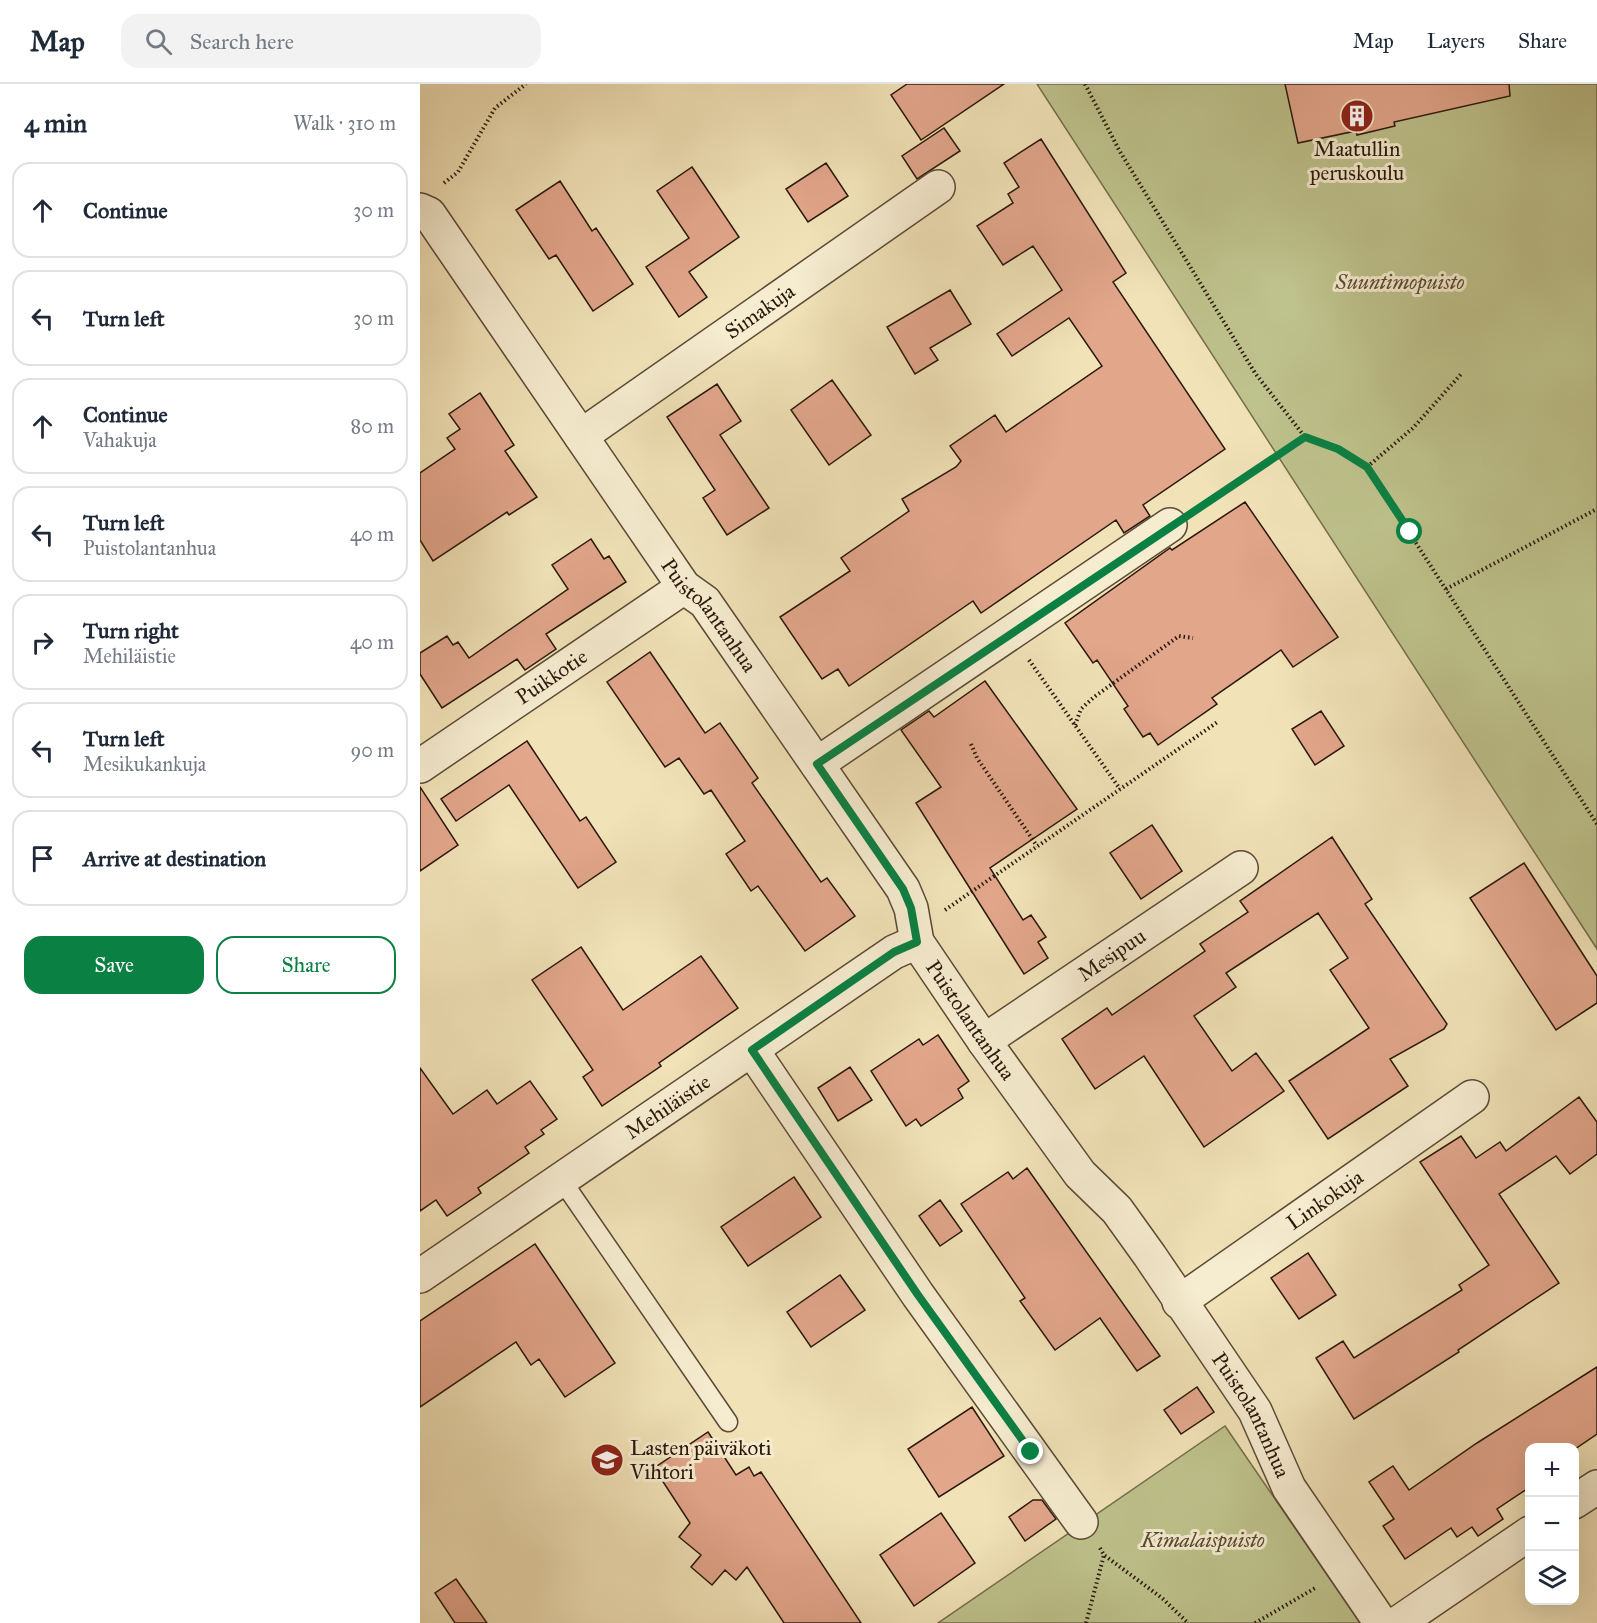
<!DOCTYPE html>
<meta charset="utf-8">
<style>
body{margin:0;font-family:"IM FELL Great Primer",serif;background:#f2f2f3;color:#1f2937}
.controls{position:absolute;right:18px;bottom:18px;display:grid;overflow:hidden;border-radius:12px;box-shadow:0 6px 24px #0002}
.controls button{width:54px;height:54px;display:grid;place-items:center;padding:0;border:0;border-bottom:2px solid #e0e1e3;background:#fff;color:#1f2937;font:30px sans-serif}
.stop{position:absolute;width:18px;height:18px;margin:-14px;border:4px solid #0b8043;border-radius:50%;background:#fff}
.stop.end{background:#0b8043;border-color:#fff;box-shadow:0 2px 6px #0008}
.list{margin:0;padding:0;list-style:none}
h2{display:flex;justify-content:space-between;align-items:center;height:78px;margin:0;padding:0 24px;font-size:26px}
h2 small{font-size:20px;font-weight:400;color:#747a83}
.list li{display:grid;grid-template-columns:39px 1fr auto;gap:18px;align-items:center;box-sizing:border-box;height:96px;margin:0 12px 12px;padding:0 12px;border:2px solid #e0e1e3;border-radius:18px}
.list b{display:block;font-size:22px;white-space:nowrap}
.list p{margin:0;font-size:20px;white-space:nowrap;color:#747a83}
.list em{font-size:20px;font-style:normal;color:#747a83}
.actions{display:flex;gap:12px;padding:18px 24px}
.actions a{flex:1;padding:14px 0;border:2px solid #0b8043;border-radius:18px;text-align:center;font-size:21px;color:#0b8043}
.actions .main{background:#0b8043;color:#fff}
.icon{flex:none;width:33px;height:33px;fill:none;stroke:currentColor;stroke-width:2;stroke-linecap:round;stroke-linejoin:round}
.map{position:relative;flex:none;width:1177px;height:1539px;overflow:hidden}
header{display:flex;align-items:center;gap:36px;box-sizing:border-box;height:84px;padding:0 30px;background:#fff;border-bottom:2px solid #e0e1e3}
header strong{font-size:28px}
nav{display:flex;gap:33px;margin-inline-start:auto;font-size:21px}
.search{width:420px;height:54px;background:#f2f2f3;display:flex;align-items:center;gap:15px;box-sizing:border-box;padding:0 21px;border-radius:18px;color:#747a83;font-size:22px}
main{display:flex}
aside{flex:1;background:#fff}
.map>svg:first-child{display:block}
.green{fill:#bec28c;stroke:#746d4c;stroke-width:1.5}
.building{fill:#e2a68b;stroke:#2a180b;stroke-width:1.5}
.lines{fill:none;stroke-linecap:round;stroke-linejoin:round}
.lane-casing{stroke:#5c4a36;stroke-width:21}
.street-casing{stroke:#5c4a36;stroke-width:36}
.path{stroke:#2a180b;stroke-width:4;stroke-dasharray:1.5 3;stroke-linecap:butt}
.lane{stroke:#f6ecd0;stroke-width:18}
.street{stroke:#f6ecd0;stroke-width:33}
.route{stroke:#0b8043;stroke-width:8}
.labels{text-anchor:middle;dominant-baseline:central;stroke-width:6;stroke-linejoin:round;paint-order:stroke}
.poi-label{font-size:21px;fill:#2a180b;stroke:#f6ecd0}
.park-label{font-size:21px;font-style:italic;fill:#564b32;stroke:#f6ecd0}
.street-label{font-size:21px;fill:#2a180b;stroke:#f6ecd0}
</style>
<header>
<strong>Map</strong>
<div class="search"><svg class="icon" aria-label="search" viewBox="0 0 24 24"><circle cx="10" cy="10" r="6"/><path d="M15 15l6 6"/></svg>Search here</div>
<nav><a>Map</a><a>Layers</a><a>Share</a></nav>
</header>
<main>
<aside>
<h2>4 min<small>Walk · 310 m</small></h2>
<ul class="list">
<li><svg class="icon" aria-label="ahead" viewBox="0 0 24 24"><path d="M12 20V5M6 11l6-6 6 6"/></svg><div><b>Continue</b></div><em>30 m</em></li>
<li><svg class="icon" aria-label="left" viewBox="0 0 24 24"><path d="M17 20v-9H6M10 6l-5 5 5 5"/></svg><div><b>Turn left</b></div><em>30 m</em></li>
<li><svg class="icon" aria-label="ahead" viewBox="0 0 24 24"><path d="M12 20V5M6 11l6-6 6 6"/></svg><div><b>Continue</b><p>Vahakuja</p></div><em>80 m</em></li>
<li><svg class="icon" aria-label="left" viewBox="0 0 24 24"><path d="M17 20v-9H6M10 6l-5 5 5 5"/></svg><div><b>Turn left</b><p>Puistolantanhua</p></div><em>40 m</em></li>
<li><svg class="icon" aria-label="right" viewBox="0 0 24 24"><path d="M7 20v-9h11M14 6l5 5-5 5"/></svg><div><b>Turn right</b><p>Mehiläistie</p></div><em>40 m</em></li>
<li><svg class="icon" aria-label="left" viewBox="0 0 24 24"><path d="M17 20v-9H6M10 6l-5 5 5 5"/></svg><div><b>Turn left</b><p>Mesikukankuja</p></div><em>90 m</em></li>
<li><svg class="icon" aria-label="arrive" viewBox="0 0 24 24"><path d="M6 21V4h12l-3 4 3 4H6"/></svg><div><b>Arrive at destination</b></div></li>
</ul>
<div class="actions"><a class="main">Save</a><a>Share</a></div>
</aside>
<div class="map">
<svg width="1177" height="1539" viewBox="0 0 1177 1539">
<rect width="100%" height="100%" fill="#f1e2b7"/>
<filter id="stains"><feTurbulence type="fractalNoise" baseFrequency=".00333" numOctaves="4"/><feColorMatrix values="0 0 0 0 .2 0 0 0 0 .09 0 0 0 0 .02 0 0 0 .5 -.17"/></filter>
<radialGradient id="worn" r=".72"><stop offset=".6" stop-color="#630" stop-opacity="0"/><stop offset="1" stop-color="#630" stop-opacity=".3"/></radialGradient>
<!-- green -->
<path class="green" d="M 617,0 L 1177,0 L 1177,865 Z
M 805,1342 L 940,1539 L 518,1539 Z"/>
<!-- building -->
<path class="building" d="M 487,0 L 584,0 L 501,56 L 471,11 Z
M 865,0 L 1089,0 L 1090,12 L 974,38 L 975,42 L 937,51 L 936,47 L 878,59 Z
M 524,44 L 540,67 L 497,95 L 482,72 Z
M 621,55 L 706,189 L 693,198 L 805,365 L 723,421 L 730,432 L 704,449 L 696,436 L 561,529 L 553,517 L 429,602 L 418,585 L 402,595 L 360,533 L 430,487 L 421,474 L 489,427 L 482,415 L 536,383 L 541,377 L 530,362 L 575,331 L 586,348 L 682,282 L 649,234 L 592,272 L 577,250 L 642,206 L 613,162 L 583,181 L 557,142 L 593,119 L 588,110 L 599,103 L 584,79 Z
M 406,79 L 428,112 L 388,138 L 366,105 Z
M 272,83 L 319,153 L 269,188 L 287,213 L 259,233 L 226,183 L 269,154 L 237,107 Z
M 140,97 L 172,147 L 176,144 L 213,200 L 173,227 L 136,171 L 129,175 L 96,126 Z
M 530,206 L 551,240 L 510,264 L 518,276 L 495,290 L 467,243 Z
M 412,296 L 451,351 L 409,381 L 371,326 Z
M 297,300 L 321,337 L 300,351 L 349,424 L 307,451 L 283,414 L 295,406 L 247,333 Z
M 60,309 L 94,361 L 85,367 L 117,413 L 89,431 L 87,428 L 13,477 L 0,456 L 0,389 L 35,365 L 27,354 L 40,345 L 29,330 Z
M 825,418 L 918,553 L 873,583 L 861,566 L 792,614 L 797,620 L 738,661 L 730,649 L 723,653 L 704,625 L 708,622 L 677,576 L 673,579 L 645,539 L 750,464 L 752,466 Z
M 171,455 L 184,475 L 189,472 L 206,498 L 126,550 L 136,565 L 105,586 L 97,575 L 22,624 L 0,590 L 0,569 L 27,552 L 33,561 L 38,558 L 49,574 L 148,505 L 132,481 Z
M 230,568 L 285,649 L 300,639 L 338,694 L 332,699 L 401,798 L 407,794 L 435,832 L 385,867 L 338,802 L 331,807 L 306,770 L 325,757 L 291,706 L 284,710 L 259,674 L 245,683 L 187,598 Z
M 565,597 L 657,725 L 570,784 L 603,836 L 611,831 L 626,853 L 618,858 L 628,874 L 604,890 L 496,719 L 521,703 L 481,646 L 509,627 L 514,633 Z
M 901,627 L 924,662 L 895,681 L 872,645 Z
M 107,657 L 160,737 L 166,733 L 196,778 L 158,804 L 89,701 L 36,737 L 21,715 Z
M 0,703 L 38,761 L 0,787 Z
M 732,741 L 762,787 L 721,815 L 690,769 Z
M 912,753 L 952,815 L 945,820 L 1027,940 L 1024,945 L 970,975 L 988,1002 L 908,1055 L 869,997 L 949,944 L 910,886 L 928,874 L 898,829 L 806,889 L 816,903 L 774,932 L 812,987 L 836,969 L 864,1007 L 784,1063 L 724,972 L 675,1005 L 642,955 L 687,924 L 692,931 L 785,867 L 780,860 L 828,828 L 820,817 Z
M 1104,779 L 1177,892 L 1177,919 L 1136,946 L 1050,814 Z
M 161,863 L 203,926 L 281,872 L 318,924 L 239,979 L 241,982 L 182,1022 L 163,993 L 173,986 L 112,896 Z
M 518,951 L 549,997 L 538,1005 L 543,1014 L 501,1042 L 496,1035 L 486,1042 L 451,987 L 499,955 L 503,961 Z
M 430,983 L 452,1016 L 418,1037 L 398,1004 Z
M 0,984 L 33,1030 L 67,1006 L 77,1020 L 110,997 L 137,1035 L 121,1046 L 124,1050 L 105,1063 L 109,1069 L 58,1104 L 61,1109 L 27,1132 L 16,1116 L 0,1127 Z
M 1159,1013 L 1177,1038 L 1177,1070 L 1150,1090 L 1136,1072 L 1079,1110 L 1139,1199 L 1038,1266 L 1039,1268 L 934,1335 L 896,1274 L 923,1257 L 934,1274 L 1042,1206 L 1039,1201 L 1069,1181 L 1000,1078 L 1041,1052 L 1056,1074 L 1080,1058 L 1086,1067 Z
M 607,1084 L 740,1272 L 717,1287 L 680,1234 L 635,1266 L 600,1217 L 605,1214 L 541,1120 L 588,1088 L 593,1095 Z
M 374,1093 L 401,1133 L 328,1182 L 301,1143 Z
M 520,1116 L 542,1147 L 520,1162 L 499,1132 Z
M 115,1160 L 195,1279 L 145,1313 L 119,1275 L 111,1281 L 96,1258 L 0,1323 L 0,1237 Z
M 888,1169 L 916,1211 L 879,1235 L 851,1194 Z
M 420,1191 L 445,1226 L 391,1263 L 367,1228 Z
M 1177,1283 L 1177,1350 L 1155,1365 L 1110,1364 L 1110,1403 L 1077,1425 L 1083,1435 L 1058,1452 L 1052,1443 L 1037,1453 L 1031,1444 L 985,1475 L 963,1442 L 974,1435 L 949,1398 L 973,1382 L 989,1406 L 1057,1359 Z
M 777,1303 L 794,1328 L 761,1350 L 744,1326 Z
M 552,1323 L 584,1372 L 519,1413 L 488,1365 Z
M 288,1348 L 316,1391 L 329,1383 L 334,1392 L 341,1388 L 441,1539 L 364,1539 L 327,1483 L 316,1496 L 305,1486 L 292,1501 L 271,1483 L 281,1471 L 259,1453 L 270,1439 L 234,1384 Z
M 613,1416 L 622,1416 L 636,1435 L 605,1457 L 589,1433 Z
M 521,1429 L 555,1479 L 494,1522 L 460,1471 Z
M 36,1495 L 67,1539 L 35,1539 L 15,1509 Z"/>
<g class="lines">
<defs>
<path id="lane" d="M 141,1095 L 308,1338"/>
<g id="street">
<path id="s1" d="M 0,126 L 9,130 L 264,503 L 285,518 L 483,805 L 491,824 L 497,858 L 564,957 L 660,1090 L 697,1126 L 730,1172 L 835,1327 L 869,1404 L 961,1539"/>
<path id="s2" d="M 161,352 L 518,103"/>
<path d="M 397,680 L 750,441"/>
<path id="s3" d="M 0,682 L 264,503"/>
<path id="s4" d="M 564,957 L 821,784"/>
<path d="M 332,966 L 498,1211 L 661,1438"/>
<path id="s5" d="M 0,1192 L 474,868 L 497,858"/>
<path id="s6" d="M 759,1218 L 1052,1013"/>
<path d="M 1154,1418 L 1177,1403"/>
<path d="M 978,1539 L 1110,1449"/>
</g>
</defs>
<!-- lane casing -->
<use href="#lane" class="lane-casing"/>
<!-- street casing -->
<use href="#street" class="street-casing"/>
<!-- path -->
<path class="path" d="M 665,0 L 699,66 L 835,289 L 885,353 L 918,365 L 947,383 L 1177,740
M 24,99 L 38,88 L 75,24 L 106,0
M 947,383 L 993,344 L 1042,289
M 779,423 L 885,353
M 1026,505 L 1177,425
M 609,576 L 700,705
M 655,641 L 661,625 L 674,613 L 759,552 L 773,554
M 551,660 L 557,674 L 617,762
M 525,826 L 799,637
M 680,1464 L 684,1471 L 742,1514 L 768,1539
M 666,1539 L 684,1471
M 835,1539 L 897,1503"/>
<!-- lane -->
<use href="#lane" class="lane"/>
<!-- street -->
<use href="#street" class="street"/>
</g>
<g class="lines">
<!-- route -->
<path class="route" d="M 611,1368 L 498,1211 L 332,966 L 474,868 L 497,858 L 491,824 L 483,805 L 397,680 L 885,353 L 918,365 L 947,383 L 990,448"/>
</g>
<!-- icons -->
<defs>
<symbol id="building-disc" viewBox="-11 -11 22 22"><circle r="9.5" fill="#8f2418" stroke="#f6ecd0"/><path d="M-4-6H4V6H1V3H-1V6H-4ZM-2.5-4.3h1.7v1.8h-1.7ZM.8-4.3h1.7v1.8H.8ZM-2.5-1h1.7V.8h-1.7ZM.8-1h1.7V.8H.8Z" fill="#fff"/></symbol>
<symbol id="school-disc" viewBox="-11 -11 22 22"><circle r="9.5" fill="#8f2418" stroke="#f6ecd0"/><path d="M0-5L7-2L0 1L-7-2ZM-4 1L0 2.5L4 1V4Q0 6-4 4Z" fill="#fff"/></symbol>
</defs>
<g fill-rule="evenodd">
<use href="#building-disc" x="918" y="13" width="38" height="38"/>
<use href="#school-disc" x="168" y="1357" width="38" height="38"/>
</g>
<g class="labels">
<!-- poi labels -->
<g class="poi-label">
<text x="937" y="65">Maatullin<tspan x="937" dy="24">peruskoulu</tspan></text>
<text x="210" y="1364" text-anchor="start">Lasten päiväkoti<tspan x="210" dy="24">Vihtori</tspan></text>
</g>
<!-- park labels -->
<g class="park-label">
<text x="980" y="198">Suuntimopuisto</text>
<text x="783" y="1456">Kimalaispuisto</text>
</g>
<!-- street labels -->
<g class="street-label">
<text stroke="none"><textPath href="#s2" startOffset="218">Simakuja</textPath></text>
<text stroke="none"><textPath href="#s1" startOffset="500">Puistolantanhua</textPath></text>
<text stroke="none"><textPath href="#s3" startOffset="159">Puikkotie</textPath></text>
<text stroke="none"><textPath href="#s4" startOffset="154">Mesipuu</textPath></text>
<text stroke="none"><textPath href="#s1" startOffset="986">Puistolantanhua</textPath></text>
<text stroke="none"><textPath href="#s5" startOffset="300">Mehiläistie</textPath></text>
<text stroke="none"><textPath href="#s6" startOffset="178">Linkokuja</textPath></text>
<text stroke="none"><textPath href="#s1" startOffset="1472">Puistolantanhua</textPath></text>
</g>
</g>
<rect width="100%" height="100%" filter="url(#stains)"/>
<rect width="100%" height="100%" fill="url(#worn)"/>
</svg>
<div class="controls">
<button>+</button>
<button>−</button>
<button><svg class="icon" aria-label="layers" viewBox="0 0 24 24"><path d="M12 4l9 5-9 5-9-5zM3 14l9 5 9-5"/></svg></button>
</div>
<div class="stop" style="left:990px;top:448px"></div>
<div class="stop end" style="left:611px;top:1368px"></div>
</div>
</main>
